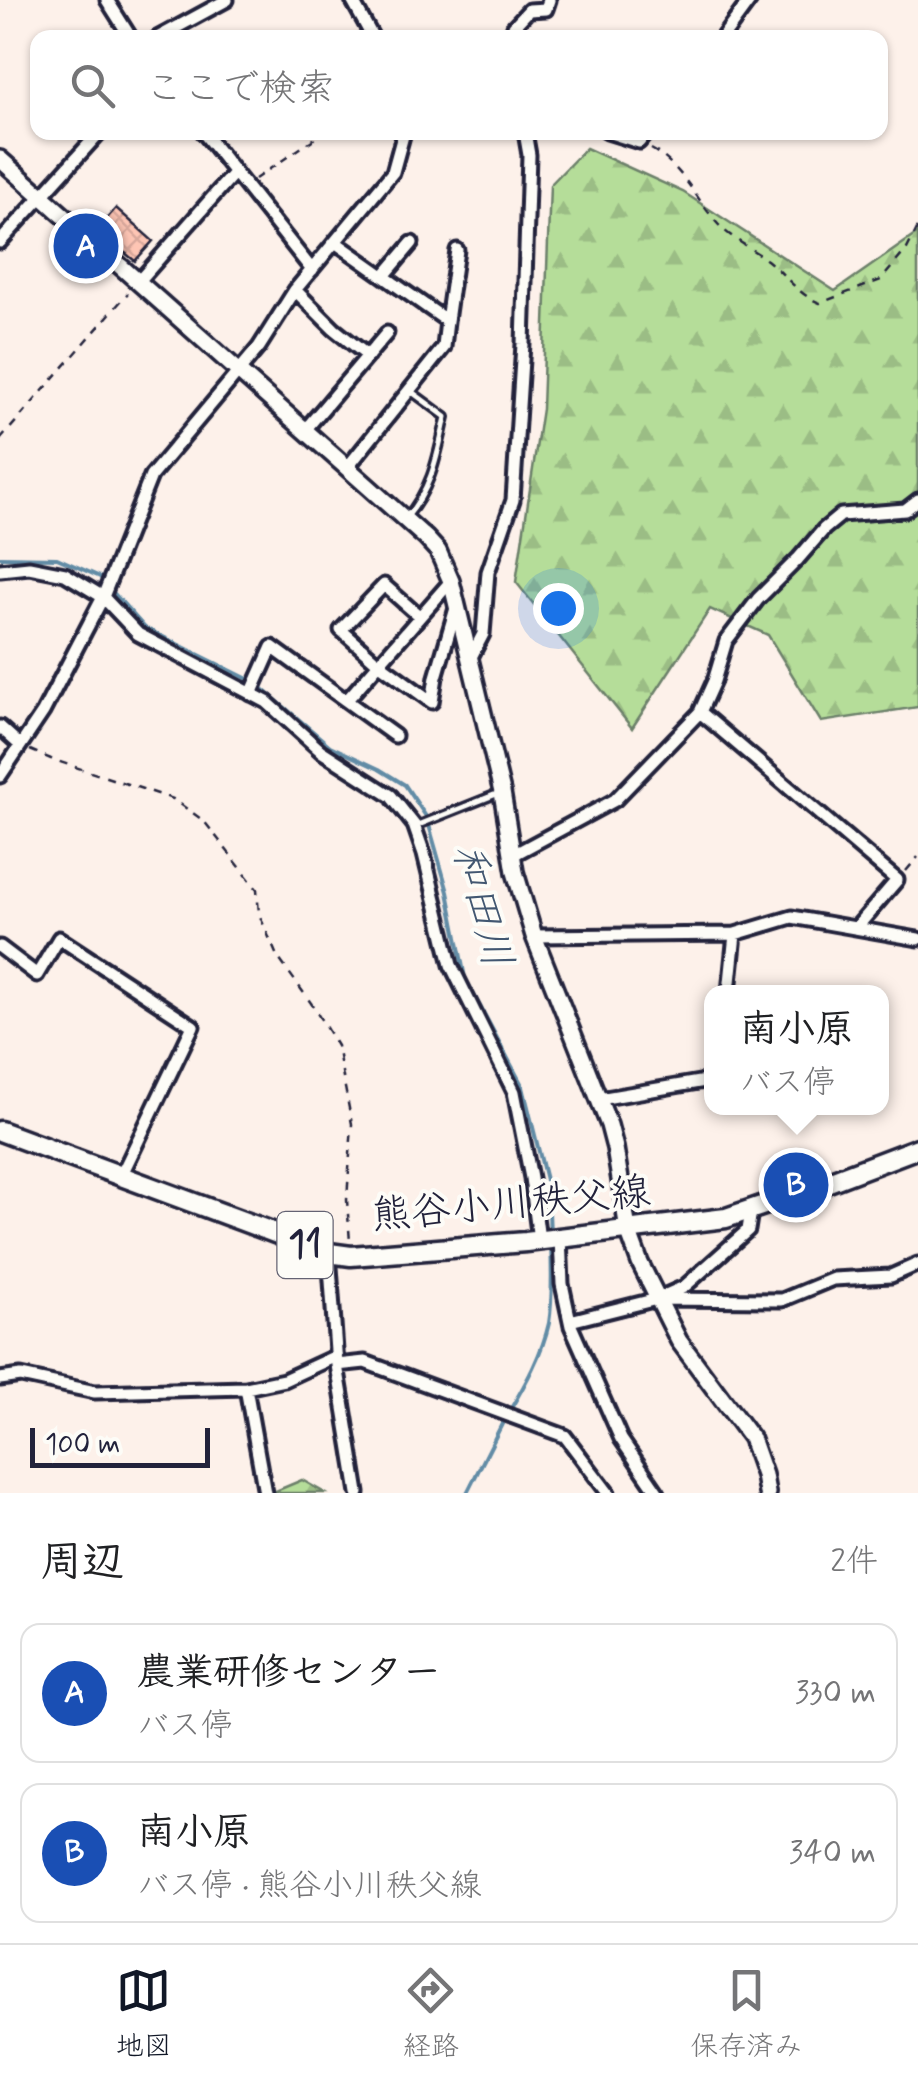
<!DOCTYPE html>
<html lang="ja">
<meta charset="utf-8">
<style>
body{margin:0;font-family:Mynerve,"Klee One",sans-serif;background:#f6f6f6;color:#202124}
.scale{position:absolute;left:30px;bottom:25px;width:180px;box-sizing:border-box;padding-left:10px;border:5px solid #22223b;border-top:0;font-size:28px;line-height:35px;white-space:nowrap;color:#22223b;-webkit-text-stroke:8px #fdfcf7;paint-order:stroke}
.you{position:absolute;left:558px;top:608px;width:35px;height:35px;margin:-25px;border:8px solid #fff;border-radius:50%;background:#1a73e8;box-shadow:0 0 0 15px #1a73e833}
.badge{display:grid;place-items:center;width:65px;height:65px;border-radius:50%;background:#111827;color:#fff;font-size:32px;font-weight:700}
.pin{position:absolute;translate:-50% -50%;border:5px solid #fff;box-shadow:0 2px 10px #0006}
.popup{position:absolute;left:704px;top:985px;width:185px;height:130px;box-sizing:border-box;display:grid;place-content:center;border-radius:20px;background:#fff;filter:drop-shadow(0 2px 8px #0005);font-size:32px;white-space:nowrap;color:#757577}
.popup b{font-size:38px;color:#202124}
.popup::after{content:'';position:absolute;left:50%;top:100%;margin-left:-20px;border:20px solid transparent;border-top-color:#fff}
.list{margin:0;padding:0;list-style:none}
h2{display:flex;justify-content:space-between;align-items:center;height:130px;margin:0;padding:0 40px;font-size:42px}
h2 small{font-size:32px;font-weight:400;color:#757577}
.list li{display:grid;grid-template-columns:65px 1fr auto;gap:30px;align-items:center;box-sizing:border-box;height:140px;margin:0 20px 20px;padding:0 20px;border:2px solid #e0e0e0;border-radius:20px}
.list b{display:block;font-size:38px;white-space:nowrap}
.list p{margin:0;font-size:32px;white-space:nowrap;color:#757577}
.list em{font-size:32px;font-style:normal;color:#757577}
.icon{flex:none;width:55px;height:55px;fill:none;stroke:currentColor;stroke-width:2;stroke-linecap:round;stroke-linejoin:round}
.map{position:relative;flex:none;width:918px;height:1493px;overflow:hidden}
.search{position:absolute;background:#fff;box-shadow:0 2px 8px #0004;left:30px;right:30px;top:30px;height:110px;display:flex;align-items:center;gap:25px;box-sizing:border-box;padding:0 35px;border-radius:20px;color:#757577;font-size:38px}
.sheet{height:450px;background:#fff}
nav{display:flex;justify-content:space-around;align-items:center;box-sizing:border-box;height:140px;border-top:2px solid #e0e0e0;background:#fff;font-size:28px;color:#757577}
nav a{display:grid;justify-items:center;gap:5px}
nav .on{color:#111827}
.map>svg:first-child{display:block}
.forest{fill:url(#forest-firs);stroke:#6c806a;stroke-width:2.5}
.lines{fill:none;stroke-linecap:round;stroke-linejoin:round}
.stream{stroke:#628ca6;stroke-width:4}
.building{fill:url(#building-cross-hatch);stroke:#22223b;stroke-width:2.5}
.lane-casing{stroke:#22223b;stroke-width:12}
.street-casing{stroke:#22223b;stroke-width:19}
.secondary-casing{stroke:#22223b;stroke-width:22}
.primary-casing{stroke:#22223b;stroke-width:25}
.path{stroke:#22223b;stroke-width:2.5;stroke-dasharray:8 8;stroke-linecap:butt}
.lane{stroke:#fdfcf7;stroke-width:5}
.street{stroke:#fdfcf7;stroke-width:11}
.secondary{stroke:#fdfcf7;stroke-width:15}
.primary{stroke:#fdfcf7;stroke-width:18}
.labels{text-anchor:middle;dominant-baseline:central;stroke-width:8;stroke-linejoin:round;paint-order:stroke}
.shield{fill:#fdfcf7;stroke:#646373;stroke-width:2.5}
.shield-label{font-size:38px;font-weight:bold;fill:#22223b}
.street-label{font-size:40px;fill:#22223b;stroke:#fdfcf7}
.water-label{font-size:42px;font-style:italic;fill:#425771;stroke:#fdfcf7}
</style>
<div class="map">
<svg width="918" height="1493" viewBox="0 0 918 1493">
<defs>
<pattern id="forest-firs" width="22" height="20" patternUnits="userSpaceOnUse" patternTransform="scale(2.5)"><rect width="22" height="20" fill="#b5dd99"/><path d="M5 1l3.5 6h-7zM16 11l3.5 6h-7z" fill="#9bbd85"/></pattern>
<pattern id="building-cross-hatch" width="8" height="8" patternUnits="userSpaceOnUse" patternTransform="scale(2.5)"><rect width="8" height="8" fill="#fec5b4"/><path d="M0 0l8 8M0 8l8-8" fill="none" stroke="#d9a99c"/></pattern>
</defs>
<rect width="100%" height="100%" fill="#fdf1ea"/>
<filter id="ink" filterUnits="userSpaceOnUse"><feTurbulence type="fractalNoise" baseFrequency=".01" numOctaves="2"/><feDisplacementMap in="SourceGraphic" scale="20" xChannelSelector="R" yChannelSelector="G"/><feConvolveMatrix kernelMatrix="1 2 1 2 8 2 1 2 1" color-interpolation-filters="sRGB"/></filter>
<g filter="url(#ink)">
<!-- forest -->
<path class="forest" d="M 586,148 L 683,192 L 835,291 L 918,233 L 918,707 L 821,722 L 768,635 L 710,609 L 632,728 L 516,582 L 542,409 L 550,185 Z
M 302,1480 L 325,1493 L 271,1493 Z"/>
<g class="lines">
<!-- stream -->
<path class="stream" d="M 0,557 L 57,558 L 100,577 L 104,582
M 110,589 L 145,628 L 256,683 L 330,746 L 379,769 L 405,785 L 427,818 L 448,892 L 465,978 L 523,1087 L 548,1188 L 550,1234
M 510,1410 C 526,1383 542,1354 549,1323 C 553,1298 552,1268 551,1243
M 467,1493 L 505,1418"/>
</g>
<!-- building -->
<path class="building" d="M 116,208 L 153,241 L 135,261 L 97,230 Z"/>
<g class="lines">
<defs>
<path id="lane" d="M 406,518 C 433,486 437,456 446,417 L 412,392
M 416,826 L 499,793"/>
<path id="street" d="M 107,0 L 131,38
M 352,0 L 373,38
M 157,38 L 227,0
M 511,38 L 514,26 L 529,10 L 546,9 L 549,0
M 722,38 L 750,0
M 203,132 L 312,270
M 607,132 L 639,142 L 647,132
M 0,242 L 100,132
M 335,242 L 447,321 L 444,347 L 347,468
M 384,276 L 412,243
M 139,281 L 234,173
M 295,290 L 334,329 L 368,356
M 447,321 L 457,250
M 305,430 L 387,333
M 0,570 L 29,567 L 65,574 L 103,597 L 138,634 L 267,702 L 321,751 L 391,796 L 414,825 L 424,854 L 451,965 L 514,1092 L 531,1178 L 539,1240
M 419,616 L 384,585 L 341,630 L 377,662 L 432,702 L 436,677 L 456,608
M 470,659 L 483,634 L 488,572 L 513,500 L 523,344 L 529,155 L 525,132
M 251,694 L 272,647 L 395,736
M 347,700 L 451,581
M 700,712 L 897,880 L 856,928
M 0,727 L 20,745
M 0,776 L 43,712 L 103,597 L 151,476 L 259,347 L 295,290 L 393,172 L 404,132
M 513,855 L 615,800 L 700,712 L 714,681 L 726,641 L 758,599 L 798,559 L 824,529 L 841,515 L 905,510 L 918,500
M 534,936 L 735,934 L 792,917 L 918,939
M 0,947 L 37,975 L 59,938 L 193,1026 L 121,1176
M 729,992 L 735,934
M 599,1099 L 711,1080
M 560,1237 L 562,1284 L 571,1326 L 621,1439 L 658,1493
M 329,1253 L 337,1365 L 358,1493
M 657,1299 L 782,1300 L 833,1279 L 891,1276 L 918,1264
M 570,1321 L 657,1299 L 684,1287 L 748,1230 L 751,1211
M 337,1365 L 365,1362 L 565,1436 L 608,1493
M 0,1379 L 21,1376 L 95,1392 L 246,1388 L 284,1380 L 336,1356
M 246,1388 L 265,1493"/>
<path id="secondary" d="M 0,159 L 426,538 L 438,551 L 451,581 L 502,792 L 515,872 L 534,936 L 609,1125 L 615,1148 L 628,1230 L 640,1263 L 679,1341 L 751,1438 L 764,1475 L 767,1493"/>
<path id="primary" d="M 0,1131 L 299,1242 L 329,1253 L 351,1256 L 526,1242 L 726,1218 L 802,1192 L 918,1148"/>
</defs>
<!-- lane casing -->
<use href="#lane" class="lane-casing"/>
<!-- street casing -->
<use href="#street" class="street-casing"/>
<!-- secondary casing -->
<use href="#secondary" class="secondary-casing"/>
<!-- primary casing -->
<use href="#primary" class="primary-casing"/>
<!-- path -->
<path class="path" d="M 651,149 C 681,165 695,197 717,223 C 730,238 751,248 767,260 C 785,274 798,295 820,303 L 881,280 L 907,249 L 918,227
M 255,179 L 324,132
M 0,440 L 128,293
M 30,750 L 51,759 L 173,799 L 204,821 L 257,889 L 259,914 L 277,956 L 311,1003 L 337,1046 L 352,1124 L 347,1200 L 350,1242
M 906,871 L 918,857"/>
<!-- lane -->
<use href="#lane" class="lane"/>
<!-- street -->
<use href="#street" class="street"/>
<!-- secondary -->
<use href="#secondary" class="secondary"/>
<!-- primary -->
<use href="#primary" class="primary"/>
</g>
</g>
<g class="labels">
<!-- shield labels -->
<rect class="shield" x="277.5" y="1212" width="55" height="66" rx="8"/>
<g class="shield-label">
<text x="305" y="1245">11</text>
</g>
<!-- street labels -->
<g class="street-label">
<text transform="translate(511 1205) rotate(-5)">熊谷小川秩父線</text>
</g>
<!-- water labels -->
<g class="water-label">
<text transform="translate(481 906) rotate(75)">和田川</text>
</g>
</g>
</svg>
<div class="scale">100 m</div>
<div class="you"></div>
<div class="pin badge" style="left:86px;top:246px;background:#1a4fb4">A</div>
<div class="pin badge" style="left:796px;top:1185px;background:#1a4fb4">B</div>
<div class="popup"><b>南小原</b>バス停</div>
<div class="search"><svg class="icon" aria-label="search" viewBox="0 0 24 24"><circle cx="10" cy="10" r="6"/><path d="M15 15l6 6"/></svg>ここで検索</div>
</div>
<section class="sheet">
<h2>周辺<small>2件</small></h2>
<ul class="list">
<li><span class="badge" style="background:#1a4fb4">A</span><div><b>農業研修センター</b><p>バス停</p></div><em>330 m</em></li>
<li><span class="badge" style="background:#1a4fb4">B</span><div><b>南小原</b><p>バス停 · 熊谷小川秩父線</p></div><em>340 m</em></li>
</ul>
</section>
<nav>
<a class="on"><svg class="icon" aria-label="map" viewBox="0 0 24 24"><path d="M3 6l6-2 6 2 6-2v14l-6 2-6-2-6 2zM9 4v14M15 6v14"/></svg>地図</a>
<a><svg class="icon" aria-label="directions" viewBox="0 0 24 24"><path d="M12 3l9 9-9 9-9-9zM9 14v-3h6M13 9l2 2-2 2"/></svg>経路</a>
<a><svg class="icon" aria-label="saved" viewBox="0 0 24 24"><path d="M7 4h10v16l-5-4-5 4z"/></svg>保存済み</a>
</nav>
